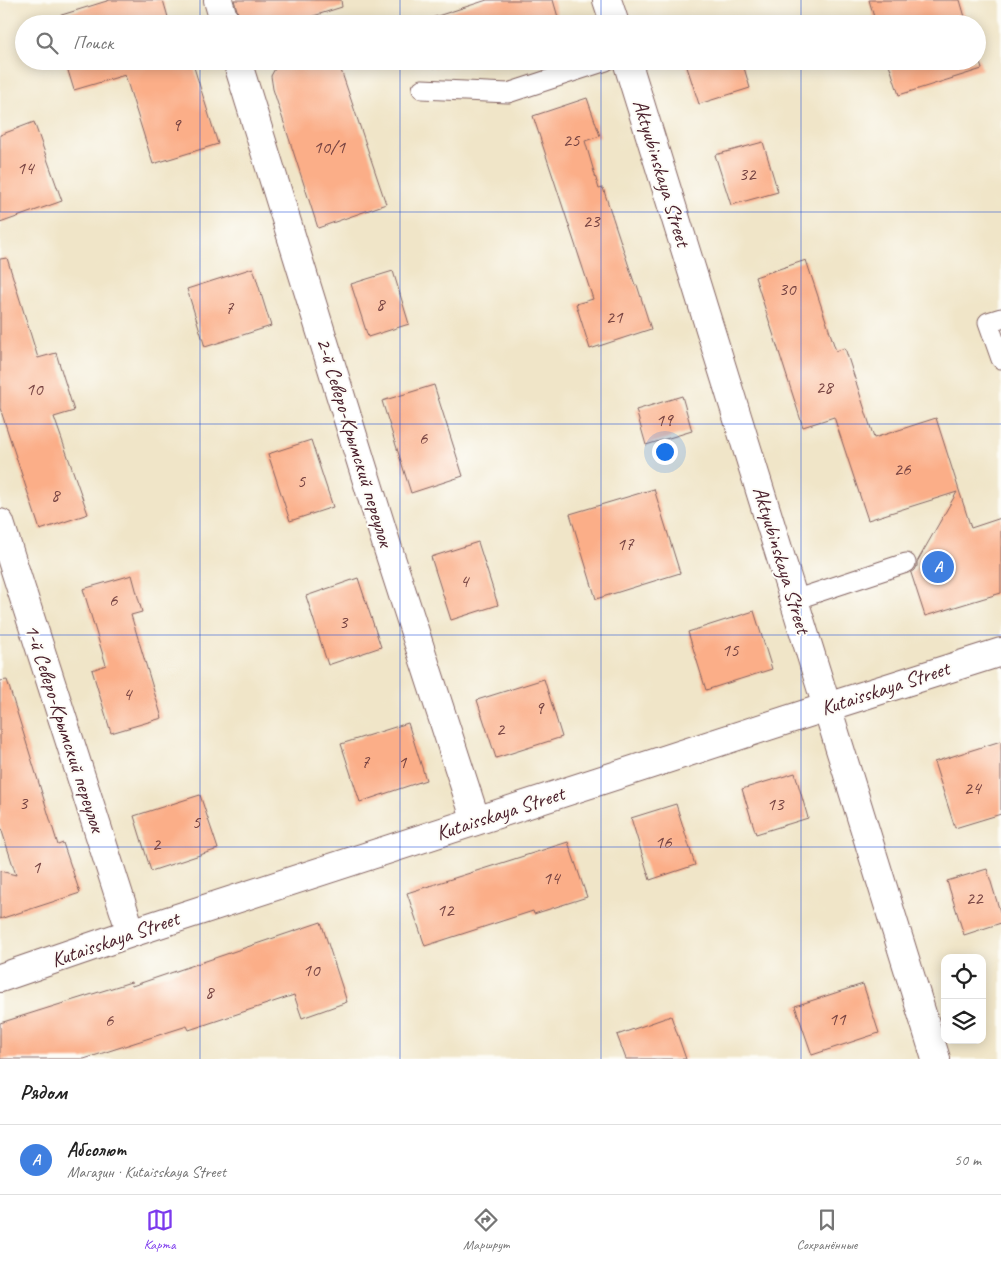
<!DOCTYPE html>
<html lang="ru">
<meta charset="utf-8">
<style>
body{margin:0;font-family:Caveat,sans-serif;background:#f2f2f2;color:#222}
.controls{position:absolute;right:15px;bottom:15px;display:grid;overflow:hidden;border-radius:10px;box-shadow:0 2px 12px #0003}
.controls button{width:45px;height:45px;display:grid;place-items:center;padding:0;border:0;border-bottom:1px solid #e0e0e0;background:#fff;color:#222;font:25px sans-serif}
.you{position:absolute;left:664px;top:451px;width:18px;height:18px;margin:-12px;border:4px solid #fff;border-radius:50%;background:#1a73e8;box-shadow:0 0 0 8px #1a73e833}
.badge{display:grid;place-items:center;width:32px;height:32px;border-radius:50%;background:#7c3aed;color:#fff;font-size:16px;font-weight:700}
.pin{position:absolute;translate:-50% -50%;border:2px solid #fff;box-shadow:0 1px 5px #0006}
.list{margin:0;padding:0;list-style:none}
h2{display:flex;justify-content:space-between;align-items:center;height:65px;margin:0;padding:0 20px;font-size:21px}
h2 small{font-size:16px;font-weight:400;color:#767676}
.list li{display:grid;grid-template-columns:32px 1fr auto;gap:15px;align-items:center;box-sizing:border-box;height:70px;padding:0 20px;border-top:1px solid #e0e0e0}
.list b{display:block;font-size:19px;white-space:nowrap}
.list p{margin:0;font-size:16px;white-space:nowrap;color:#767676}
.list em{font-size:16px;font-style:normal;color:#767676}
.icon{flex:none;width:28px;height:28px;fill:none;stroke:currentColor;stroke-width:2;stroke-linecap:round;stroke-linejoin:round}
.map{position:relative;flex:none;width:1001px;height:1059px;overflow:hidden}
.search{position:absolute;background:#fff;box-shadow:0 2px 12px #0003;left:15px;right:15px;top:15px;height:55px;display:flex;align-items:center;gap:12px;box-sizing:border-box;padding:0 18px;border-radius:28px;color:#767676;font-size:19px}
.sheet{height:135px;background:#fff}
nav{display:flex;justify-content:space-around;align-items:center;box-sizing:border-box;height:70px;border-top:1px solid #e0e0e0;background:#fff;font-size:14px;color:#767676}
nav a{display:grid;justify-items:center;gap:2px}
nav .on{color:#7c3aed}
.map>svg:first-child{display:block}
.building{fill:#fbae88}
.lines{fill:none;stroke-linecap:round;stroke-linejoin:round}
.service-casing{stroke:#846462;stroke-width:21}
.minor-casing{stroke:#846462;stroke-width:30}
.service{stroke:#fff;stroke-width:19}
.minor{stroke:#fff;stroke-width:28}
.grid{fill:none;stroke:#1d4ed8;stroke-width:1;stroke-opacity:0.55}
.labels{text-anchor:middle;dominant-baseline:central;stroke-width:4;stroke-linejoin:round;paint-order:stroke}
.number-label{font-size:19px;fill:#764342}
.street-label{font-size:21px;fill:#4a1f2b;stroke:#fdfcf7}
</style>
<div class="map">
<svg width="1001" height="1059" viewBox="0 0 1001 1059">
<rect width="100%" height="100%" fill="#fdfcf7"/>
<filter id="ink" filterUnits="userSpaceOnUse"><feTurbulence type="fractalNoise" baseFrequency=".02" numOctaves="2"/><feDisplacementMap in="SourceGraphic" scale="10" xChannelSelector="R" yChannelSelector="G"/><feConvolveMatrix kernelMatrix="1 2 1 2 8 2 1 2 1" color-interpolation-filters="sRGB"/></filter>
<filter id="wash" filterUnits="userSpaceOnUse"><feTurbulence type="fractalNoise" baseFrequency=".0096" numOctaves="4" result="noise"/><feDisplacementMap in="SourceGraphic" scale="20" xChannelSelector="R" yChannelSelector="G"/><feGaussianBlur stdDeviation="1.12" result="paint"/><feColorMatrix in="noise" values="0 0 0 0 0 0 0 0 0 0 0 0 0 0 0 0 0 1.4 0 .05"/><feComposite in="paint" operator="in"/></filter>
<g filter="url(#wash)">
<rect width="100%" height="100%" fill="#f0e5c8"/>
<g id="blocks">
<!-- building -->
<path class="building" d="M 110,0 L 163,0 L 170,24 L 54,24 L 52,18 Z
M 234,0 L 341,0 L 342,7 L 288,24 L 241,24 Z
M 487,0 L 553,0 L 560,24 L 420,24 L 419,22 Z
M 869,0 L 960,0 L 967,24 L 876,24 Z
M 977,54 L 982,69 L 899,95 L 888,61 L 977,61 Z
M 65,61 L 192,61 L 218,144 L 153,164 L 125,75 L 74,90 Z
M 279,61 L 338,61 L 386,204 L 318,228 L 273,89 L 271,76 Z
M 432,61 L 455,61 L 434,68 Z
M 685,61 L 742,61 L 750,88 L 699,104 Z
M 587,98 L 600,136 L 585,141 L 599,189 L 603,188 L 635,285 L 637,285 L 651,329 L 590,349 L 576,304 L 593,299 L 533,116 Z
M 34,122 L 62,201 L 0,223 L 0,135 Z
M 763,142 L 778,192 L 731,205 L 715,155 Z
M 7,258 L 38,358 L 56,353 L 74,411 L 54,417 L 88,514 L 40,530 L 0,408 L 0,259 Z
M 806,260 L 836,351 L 845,348 L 874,438 L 936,418 L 971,528 L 1001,518 L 1001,593 L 925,616 L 911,573 L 915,570 L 917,566 L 917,562 L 957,492 L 868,520 L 834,417 L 803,427 L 755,277 Z
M 253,268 L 271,326 L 205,347 L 187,289 Z
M 393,271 L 409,324 L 368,337 L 351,284 Z
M 434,385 L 463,476 L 411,493 L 382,401 Z
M 682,396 L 692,431 L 646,445 L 636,410 Z
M 311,440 L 333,507 L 290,521 L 268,454 Z
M 654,489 L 680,573 L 596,599 L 570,514 Z
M 478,542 L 498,605 L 451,620 L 431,557 Z
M 132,575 L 142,612 L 131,615 L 162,718 L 111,733 L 92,670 L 106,665 L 83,589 Z
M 358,578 L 381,647 L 328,665 L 306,596 Z
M 754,611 L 772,669 L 706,690 L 688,632 Z
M 544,679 L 562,737 L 496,758 L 477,700 Z
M 7,680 L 58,845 L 63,843 L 80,893 L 0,919 L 0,871 L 16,875 L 0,825 L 0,681 Z
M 408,723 L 426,780 L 360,802 L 341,744 Z
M 1001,741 L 1001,814 L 955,828 L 934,762 Z
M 795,773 L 808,818 L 756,834 L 742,789 Z
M 200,795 L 218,849 L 151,871 L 134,816 Z
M 676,804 L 695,865 L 650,880 L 631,818 Z
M 568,842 L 587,897 L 534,914 L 533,911 L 425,946 L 407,893 Z
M 987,869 L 1001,915 L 1001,923 L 964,935 L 947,881 Z
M 321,922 L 347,1002 L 302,1018 L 294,995 L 189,1030 L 187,1026 L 84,1059 L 0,1059 L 0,1023 L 131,982 L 132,986 Z
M 863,984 L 879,1033 L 812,1055 L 795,1006 Z
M 671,1016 L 686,1059 L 626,1059 L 617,1035 Z"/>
</g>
</g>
<g filter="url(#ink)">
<use href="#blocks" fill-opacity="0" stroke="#846462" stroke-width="1"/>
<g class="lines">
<defs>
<path id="service" d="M 422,89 L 508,93 L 606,61
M 1001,318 L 988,322 L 1001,359
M 794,600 L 906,563"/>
<path id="minor" d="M 218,0 L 225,24
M 607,0 L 615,24
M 237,61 L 388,549 L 476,821
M 627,61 L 936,1059
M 0,523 L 131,933
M 0,978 L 131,933 L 827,707 L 1001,652"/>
</defs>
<!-- service casing -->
<use href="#service" class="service-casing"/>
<!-- minor casing -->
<use href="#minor" class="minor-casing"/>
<!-- service -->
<use href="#service" class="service"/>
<!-- minor -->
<use href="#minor" class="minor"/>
</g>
</g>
<!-- grid -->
<path class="grid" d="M 200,0 L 200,24M 400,0 L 400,24M 601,0 L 601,24M 801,0 L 801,24M 200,61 L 200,1059M 400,61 L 400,1059M 601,61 L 601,1059M 801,61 L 801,1059M 0,212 L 1001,212M 0,424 L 1001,424M 0,635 L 1001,635M 0,847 L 1001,847"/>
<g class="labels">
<!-- number labels -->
<g class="number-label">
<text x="176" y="125">9</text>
<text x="571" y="140">25</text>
<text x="329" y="147">10/1</text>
<text x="25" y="168">14</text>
<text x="747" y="174">32</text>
<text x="591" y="221">23</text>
<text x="787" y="289">30</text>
<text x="380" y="304">8</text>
<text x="229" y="308">7</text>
<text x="614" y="317">21</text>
<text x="824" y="387">28</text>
<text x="34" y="389">10</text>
<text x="664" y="420">19</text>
<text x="423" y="438">6</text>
<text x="902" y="469">26</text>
<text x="301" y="481">5</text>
<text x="55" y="495">8</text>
<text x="625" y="544">17</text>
<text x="464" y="581">4</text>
<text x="113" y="600">6</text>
<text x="343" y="622">3</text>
<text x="730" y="650">15</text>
<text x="127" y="694">4</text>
<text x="539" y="708">9</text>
<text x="500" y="729">2</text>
<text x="365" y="762">7</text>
<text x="402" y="762">1</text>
<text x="972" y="788">24</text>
<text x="23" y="803">3</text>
<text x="775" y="804">13</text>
<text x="196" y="822">5</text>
<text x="663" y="842">16</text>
<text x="156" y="844">2</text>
<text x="36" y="867">1</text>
<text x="551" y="878">14</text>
<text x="974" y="898">22</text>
<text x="445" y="910">12</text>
<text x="311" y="970">10</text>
<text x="209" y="992">8</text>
<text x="837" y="1019">11</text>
<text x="109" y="1020">6</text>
</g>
<!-- street labels -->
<g class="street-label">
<text transform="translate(662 173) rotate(73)">Aktyubinskaya Street</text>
<text transform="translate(355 442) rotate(73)">2-й Северо-Крымский переулок</text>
<text transform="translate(782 560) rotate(73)">Aktyubinskaya Street</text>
<text transform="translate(885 688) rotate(-18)">Kutaisskaya Street</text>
<text transform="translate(65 728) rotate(72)">1-й Северо-Крымский переулок</text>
<text transform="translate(500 813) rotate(-18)">Kutaisskaya Street</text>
<text transform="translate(115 939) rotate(-19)">Kutaisskaya Street</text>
</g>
</g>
</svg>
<div class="controls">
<button><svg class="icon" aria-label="locate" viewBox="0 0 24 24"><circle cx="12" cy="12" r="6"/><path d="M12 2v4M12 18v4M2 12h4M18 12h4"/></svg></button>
<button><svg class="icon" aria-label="layers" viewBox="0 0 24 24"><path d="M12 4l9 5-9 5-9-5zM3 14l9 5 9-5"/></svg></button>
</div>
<div class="you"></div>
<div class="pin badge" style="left:938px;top:567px;background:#3f7fe0">A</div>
<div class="search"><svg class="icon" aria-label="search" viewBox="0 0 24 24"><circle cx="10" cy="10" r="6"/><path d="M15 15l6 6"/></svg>Поиск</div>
</div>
<section class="sheet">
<h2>Рядом<small></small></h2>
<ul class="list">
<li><span class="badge" style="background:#3f7fe0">A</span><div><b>Абсолют</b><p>Магазин · Kutaisskaya Street</p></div><em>50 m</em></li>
</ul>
</section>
<nav>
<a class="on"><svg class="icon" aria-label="map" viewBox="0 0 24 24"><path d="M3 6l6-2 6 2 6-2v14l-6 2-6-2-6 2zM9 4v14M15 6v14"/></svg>Карта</a>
<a><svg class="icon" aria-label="directions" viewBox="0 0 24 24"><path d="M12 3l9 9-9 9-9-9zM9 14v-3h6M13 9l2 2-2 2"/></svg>Маршрут</a>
<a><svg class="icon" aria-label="saved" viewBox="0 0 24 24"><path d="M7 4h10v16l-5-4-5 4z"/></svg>Сохранённые</a>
</nav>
